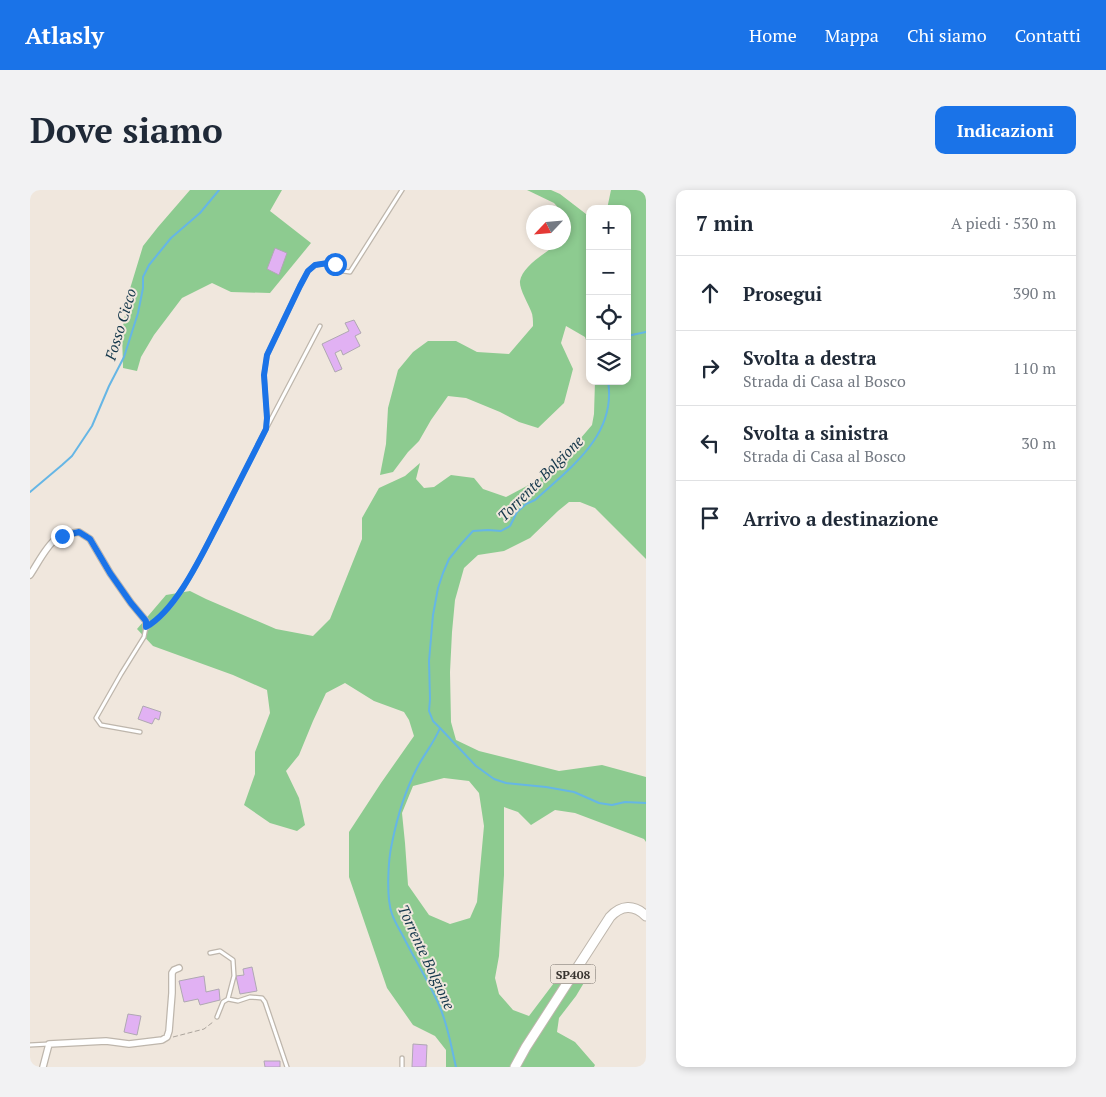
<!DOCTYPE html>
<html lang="it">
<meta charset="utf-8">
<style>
body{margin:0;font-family:"PT Serif",serif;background:#f2f2f3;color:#1f2937}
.controls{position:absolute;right:15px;top:15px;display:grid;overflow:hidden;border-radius:10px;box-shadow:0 2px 8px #0003}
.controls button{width:45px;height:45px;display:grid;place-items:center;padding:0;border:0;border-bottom:1px solid #e0e1e3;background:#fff;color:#1f2937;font:25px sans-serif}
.compass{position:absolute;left:496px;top:15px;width:45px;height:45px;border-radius:50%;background:#fff;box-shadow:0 2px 8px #0003;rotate:244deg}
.stop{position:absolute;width:15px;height:15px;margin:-11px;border:4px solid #1a73e8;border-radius:50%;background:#fff}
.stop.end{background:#1a73e8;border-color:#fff;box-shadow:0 1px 5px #0008}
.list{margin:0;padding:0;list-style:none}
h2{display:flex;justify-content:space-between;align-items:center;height:65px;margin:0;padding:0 20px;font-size:21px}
h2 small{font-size:16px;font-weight:400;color:#747a83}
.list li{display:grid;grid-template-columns:32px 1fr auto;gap:15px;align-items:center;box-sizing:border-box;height:75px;padding:0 20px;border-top:1px solid #e0e1e3}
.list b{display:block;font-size:19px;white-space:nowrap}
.list p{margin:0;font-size:16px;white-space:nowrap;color:#747a83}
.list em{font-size:16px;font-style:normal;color:#747a83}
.icon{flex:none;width:28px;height:28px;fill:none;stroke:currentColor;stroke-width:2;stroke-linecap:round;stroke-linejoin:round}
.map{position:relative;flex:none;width:616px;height:877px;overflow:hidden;border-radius:10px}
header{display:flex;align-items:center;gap:30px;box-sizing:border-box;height:70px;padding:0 25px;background:#1a73e8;color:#fff}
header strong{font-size:24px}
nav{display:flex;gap:28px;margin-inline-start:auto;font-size:18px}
.intro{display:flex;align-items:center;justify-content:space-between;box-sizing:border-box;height:120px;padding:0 30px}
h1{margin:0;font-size:35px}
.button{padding:12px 22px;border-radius:10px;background:#1a73e8;color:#fff;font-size:18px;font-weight:700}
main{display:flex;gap:30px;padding:0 30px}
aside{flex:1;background:#fff;border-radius:10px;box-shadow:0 2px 8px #0003}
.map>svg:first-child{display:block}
.forest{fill:#8dcb90;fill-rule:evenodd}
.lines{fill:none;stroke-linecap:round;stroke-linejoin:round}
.stream{stroke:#66b6e5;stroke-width:2}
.building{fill:#e1b1f3;stroke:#afa8b2}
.lane-casing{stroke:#beb6ac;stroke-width:5.5}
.street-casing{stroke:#beb6ac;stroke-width:8}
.primary-casing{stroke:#beb6ac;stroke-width:11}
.path{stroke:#aba49c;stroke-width:1;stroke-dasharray:5 2.5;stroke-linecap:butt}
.lane{stroke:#fff;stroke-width:3}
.street{stroke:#fff;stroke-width:5.5}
.primary{stroke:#fff;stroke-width:9}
.route{stroke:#1a73e8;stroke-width:6}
.labels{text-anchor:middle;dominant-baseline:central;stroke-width:4;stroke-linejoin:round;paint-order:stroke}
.shield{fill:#f0e7dd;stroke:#6e6963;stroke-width:1}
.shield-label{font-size:12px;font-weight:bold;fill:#37332f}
.water-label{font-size:15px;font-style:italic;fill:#14374b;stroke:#f0e7dd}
</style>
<header>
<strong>Atlasly</strong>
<nav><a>Home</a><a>Mappa</a><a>Chi siamo</a><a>Contatti</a></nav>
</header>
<div class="intro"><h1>Dove siamo</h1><a class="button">Indicazioni</a></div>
<main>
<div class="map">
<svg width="616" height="877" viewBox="0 0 616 877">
<rect width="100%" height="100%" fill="#f0e7dd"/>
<!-- forest -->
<path class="forest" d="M 160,0 L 252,0 L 240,21 L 281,53 L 240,103 L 201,102 L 182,93 L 152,108 L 124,145 L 111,167 L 107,181 L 93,178 L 92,142 L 99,102 L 113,56 L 128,37 Z
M 497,0 L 521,0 L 530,4 L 556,24 L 560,24 L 560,161 L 555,147 L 536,136 L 531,153 L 543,179 L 534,213 L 508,238 L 489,232 L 470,222 L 436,208 L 418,206 L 401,230 L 389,251 L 378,262 L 363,282 L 350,285 L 356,254 L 358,218 L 368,180 L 383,162 L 398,151 L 426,151 L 447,162 L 479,164 L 503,136 C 503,131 503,125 501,121 C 498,113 489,99 490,91 C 492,77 515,63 526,55 L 527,53 L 534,52 L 534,39 L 538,29 L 524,13 Z
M 581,0 L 616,0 L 616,369 L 565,318 L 550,312 L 539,312 L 528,321 L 500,348 L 474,361 L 448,365 L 434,378 L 425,410 L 422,442 L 420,482 L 421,532 L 426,550 L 449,561 L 529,581 L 572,575 L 616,587 L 616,652 L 614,649 L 545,623 L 525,620 L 501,635 L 488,622 L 474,617 L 474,685 L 469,766 L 465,788 L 469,804 L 483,820 L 499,826 L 533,781 L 555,791 L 546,806 L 529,828 L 527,842 L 545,852 L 565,875 L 564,877 L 416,877 L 416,860 L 405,846 L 383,835 L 357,798 L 319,687 L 319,642 L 351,593 L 384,546 L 379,530 L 374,522 L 344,511 L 315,493 L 296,503 L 283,531 L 269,565 L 256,581 L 269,608 L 275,635 L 267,641 L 240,633 L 214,615 L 225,584 L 225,562 L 240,523 L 237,500 L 203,485 L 123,456 L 107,439 L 136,405 L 160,401 L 176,409 L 246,439 L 283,446 L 300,429 L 332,349 L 332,328 L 349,298 L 375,286 L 390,273 L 386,289 L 394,298 L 404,297 L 421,285 L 444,288 L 453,299 L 476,307 L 508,290 L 538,263 L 562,235 L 564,224 L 565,191 L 597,191 L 597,19 L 577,19 ZM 414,588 L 439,591 L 449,603 L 454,636 L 447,712 L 440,728 L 420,734 L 399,725 L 378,695 L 375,653 L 372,623 L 383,596 Z"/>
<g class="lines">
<!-- stream -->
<path class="stream" d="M 597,146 L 616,142
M 578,191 C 587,245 540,278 505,310 L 496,314 L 487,322 L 480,336 L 471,341 L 458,340 L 443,341 L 432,353 L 419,369 L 413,383 L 408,398 L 403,425 L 399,471 L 400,509 L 399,521 L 403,531 L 410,538 L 446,576 L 464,589 L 476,593 L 516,597 L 544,602 L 569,613 L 582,615 L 595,612 L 616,613
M 0,302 L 32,275 L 42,266 L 62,236 L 79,196 L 94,167 L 108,123 L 113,98 L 113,87 L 119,75 L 141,48 L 170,23 L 189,0
M 410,538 C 404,553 394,564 387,578 C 375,601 367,628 362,653 C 358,670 356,708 362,724 C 365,733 370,740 374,748 C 385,770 399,792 409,815 C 418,835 421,856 426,877"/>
</g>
<!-- building -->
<path class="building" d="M 245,58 L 257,63 L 249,85 L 237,79 Z
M 324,130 L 331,143 L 325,146 L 330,156 L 313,165 L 311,160 L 305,163 L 312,179 L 305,182 L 292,154 L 319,141 L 315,133 Z
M 113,516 L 131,522 L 129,530 L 125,528 L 122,534 L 108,529 Z
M 222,777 L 227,801 L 210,804 L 206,786 L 214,785 L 213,779 Z
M 174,786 L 176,802 L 189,799 L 190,810 L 170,815 L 168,809 L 154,812 L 149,791 Z
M 98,824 L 111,826 L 107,845 L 94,842 Z
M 383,854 L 397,855 L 396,877 L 382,877 Z
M 234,871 L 250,871 L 250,877 L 235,877 Z"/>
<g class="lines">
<defs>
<path id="lane" d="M 237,237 L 290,136
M 110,542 L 71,535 L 66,528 L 91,484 L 114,447 L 116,437 C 148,420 174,360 191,328 C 206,298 221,269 236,239 L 237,227 L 234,185 L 237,165 L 270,96 L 278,81 L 285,75 L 298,73 L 305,74 L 313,81 L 320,82 L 372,0
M 180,763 L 190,761 L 203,770 L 204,786 L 198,809
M 187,827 L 193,812 L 198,809 L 208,811 L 220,807 L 232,808 L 235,812 L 257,877
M 0,855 L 19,854
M 372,877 L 372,868"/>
<path id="street" d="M 0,385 C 7,375 16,356 26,349 C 32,345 41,343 49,342 L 60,349 L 80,383 L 101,413 L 116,431 L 116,437
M 13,877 L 19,854 L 76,851 L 99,854 L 132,850 L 137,847 L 139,841 L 142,803 L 142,783 L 144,780 L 149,778"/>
<path id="primary" d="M 485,877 L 496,857 L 580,727 C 591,715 604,714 616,726"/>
</defs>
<!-- lane casing -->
<use href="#lane" class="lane-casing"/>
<!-- street casing -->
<use href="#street" class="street-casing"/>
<!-- primary casing -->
<use href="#primary" class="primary-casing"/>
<!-- path -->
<path class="path" d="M 143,847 L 174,839 L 183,832"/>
<!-- lane -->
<use href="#lane" class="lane"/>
<!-- street -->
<use href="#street" class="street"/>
<!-- primary -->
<use href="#primary" class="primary"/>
</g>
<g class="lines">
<!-- route -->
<path class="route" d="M 32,346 L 49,342 L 60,349 L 80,383 L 101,413 L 116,431 L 116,437 C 148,419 174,360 191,328 C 206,298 221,269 236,239 L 237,228 L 234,185 L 237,165 L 270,96 L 278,81 L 285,75 L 298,73 L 305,74"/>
</g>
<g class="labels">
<!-- shield labels -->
<rect class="shield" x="520.5" y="774.5" width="45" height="19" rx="4"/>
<g class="shield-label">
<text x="543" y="784">SP408</text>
</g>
<!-- water labels -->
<g class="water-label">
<text transform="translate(90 134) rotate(-73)">Fosso Cieco</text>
<text transform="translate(510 288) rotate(-45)">Torrente Bolgione</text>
<text transform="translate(397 767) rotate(65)">Torrente Bolgione</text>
</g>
</g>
</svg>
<div class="controls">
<button>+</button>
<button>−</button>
<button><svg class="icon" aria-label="locate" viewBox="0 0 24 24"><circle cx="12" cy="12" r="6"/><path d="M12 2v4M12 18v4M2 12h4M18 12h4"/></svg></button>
<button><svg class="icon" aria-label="layers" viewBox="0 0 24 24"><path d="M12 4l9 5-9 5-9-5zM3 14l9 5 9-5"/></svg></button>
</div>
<svg class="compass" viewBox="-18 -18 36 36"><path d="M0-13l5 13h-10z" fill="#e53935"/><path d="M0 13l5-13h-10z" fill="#747a83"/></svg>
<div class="stop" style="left:305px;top:74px"></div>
<div class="stop end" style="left:32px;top:346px"></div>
</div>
<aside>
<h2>7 min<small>A piedi · 530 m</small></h2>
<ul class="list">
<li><svg class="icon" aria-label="ahead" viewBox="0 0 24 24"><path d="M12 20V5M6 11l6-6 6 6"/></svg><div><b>Prosegui</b></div><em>390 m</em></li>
<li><svg class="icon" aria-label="right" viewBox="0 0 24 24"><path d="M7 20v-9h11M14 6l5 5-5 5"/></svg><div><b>Svolta a destra</b><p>Strada di Casa al Bosco</p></div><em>110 m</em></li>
<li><svg class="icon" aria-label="left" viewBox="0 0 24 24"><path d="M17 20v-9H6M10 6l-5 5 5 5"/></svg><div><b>Svolta a sinistra</b><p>Strada di Casa al Bosco</p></div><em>30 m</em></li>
<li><svg class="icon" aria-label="arrive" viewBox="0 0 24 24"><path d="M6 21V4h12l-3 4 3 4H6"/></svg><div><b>Arrivo a destinazione</b></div></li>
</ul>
</aside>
</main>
